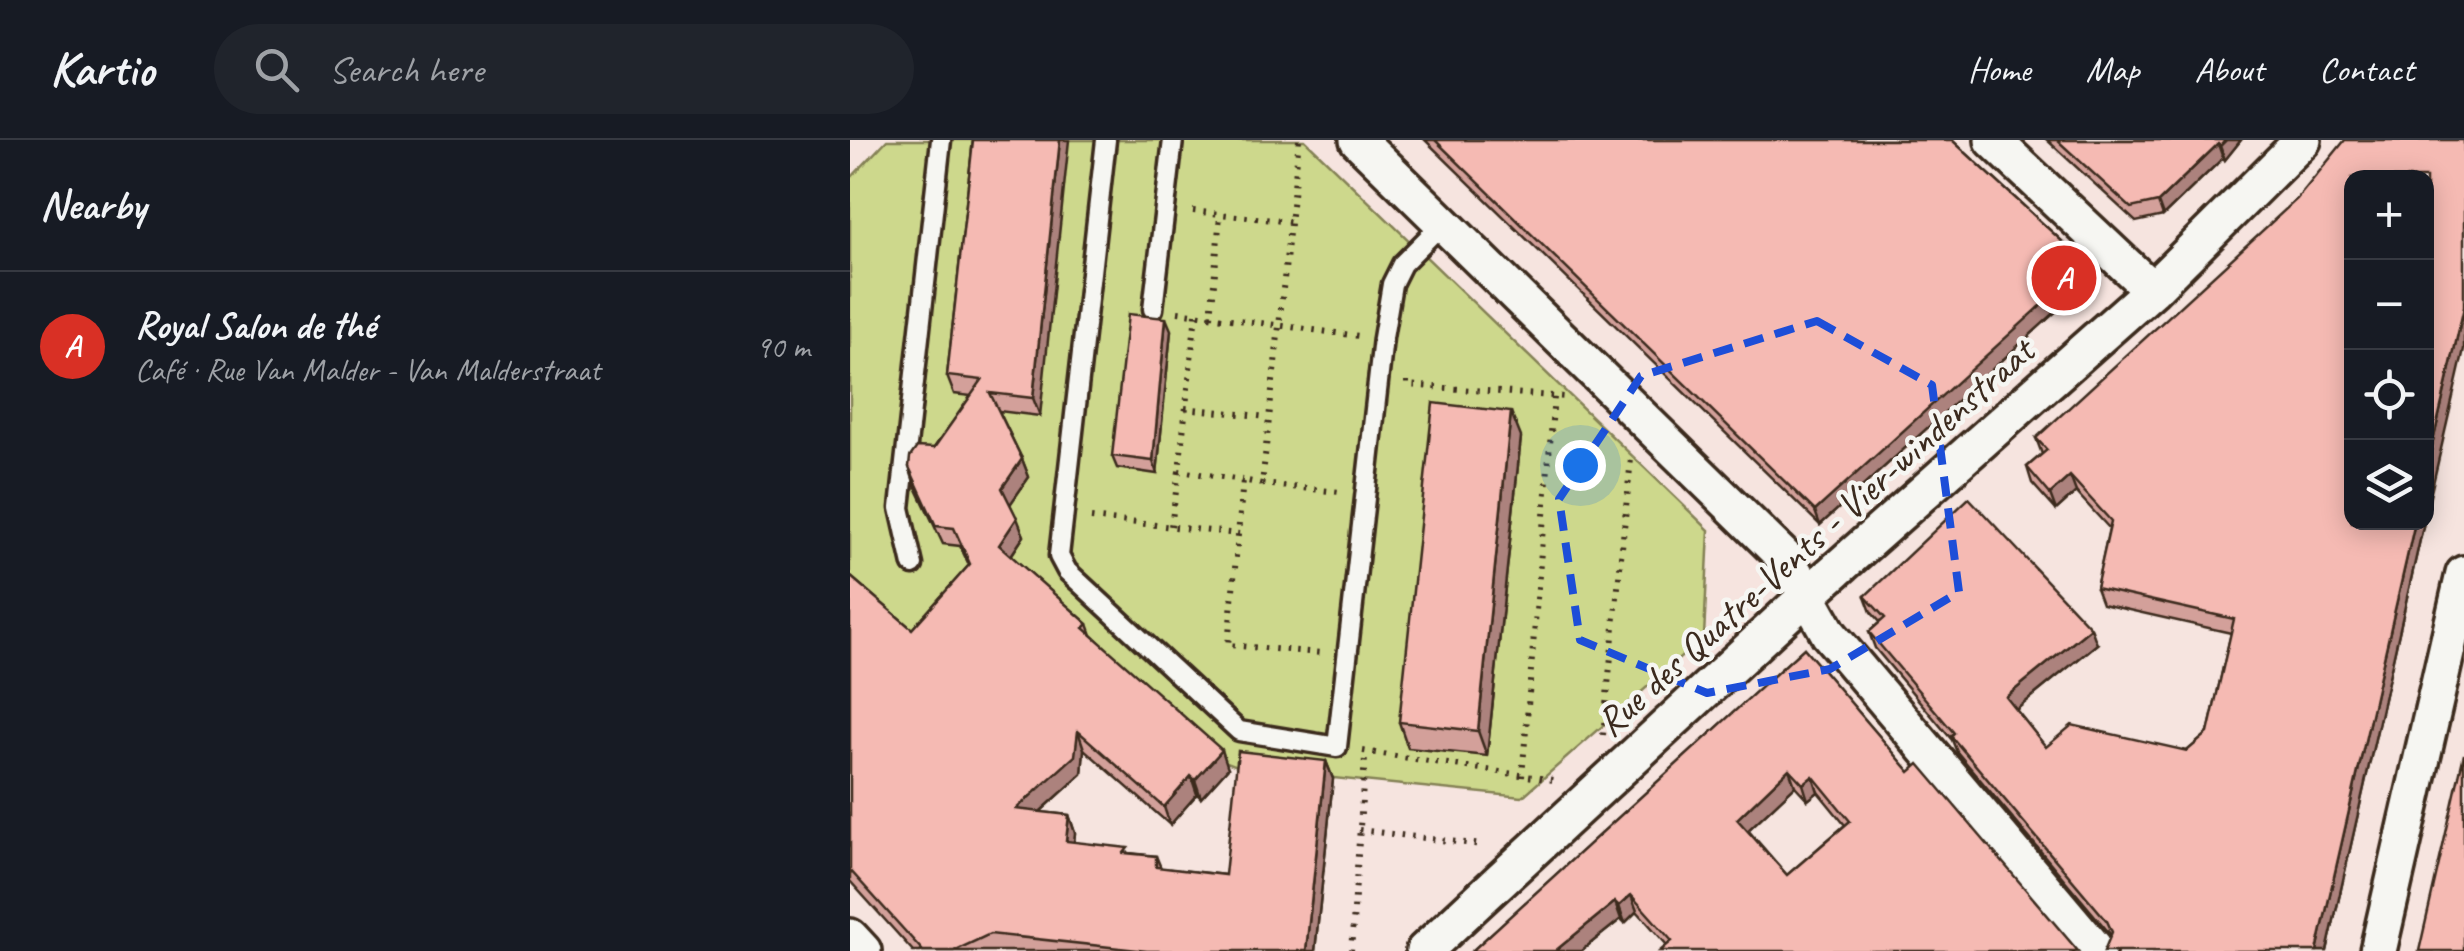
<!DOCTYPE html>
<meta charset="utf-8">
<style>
body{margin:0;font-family:Caveat,sans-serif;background:#20242c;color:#f1f3f6}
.controls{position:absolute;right:30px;top:30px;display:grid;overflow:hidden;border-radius:20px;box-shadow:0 5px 25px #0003}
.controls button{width:90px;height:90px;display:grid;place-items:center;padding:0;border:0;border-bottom:2px solid #363941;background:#171b24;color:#f1f3f6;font:50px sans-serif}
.you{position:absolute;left:730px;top:325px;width:35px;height:35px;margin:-25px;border:8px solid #fff;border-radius:50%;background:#1a73e8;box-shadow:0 0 0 15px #1a73e833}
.badge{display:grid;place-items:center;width:65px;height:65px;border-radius:50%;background:#d93025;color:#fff;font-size:32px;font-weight:700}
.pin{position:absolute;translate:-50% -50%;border:5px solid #fff;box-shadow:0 2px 10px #0006}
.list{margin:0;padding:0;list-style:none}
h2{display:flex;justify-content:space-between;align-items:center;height:130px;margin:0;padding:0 40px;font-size:42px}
h2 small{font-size:32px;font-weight:400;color:#9ea1a6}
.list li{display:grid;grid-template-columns:65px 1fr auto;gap:30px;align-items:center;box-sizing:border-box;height:150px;padding:0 40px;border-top:2px solid #363941}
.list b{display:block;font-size:38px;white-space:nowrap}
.list p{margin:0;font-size:32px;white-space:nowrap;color:#9ea1a6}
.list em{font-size:32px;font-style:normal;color:#9ea1a6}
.icon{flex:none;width:55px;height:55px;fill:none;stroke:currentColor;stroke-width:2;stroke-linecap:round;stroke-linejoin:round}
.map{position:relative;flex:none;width:1614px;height:811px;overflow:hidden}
header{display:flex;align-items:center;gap:60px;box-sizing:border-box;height:140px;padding:0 50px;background:#171b24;border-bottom:2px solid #363941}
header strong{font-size:48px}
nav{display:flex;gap:55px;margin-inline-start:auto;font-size:35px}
.search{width:700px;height:90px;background:#20242c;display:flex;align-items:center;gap:25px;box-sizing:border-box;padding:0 35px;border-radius:55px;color:#9ea1a6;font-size:38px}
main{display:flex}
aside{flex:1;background:#171b24}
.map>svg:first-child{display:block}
.green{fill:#cdd88c;stroke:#848155;stroke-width:2.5}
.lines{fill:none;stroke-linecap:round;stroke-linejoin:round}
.lane-casing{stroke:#3b2a1e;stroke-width:25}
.street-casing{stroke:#3b2a1e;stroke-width:42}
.path{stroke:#3b2a1e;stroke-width:6;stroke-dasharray:2.5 8;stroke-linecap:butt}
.lane{stroke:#f6f6f2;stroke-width:18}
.street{stroke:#f6f6f2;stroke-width:35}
.wall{fill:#d3a09a;stroke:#3b2a1e;stroke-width:2.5;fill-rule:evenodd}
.shaded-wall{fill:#ac827d;stroke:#3b2a1e;stroke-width:2.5}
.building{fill:#f5bab3;stroke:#3b2a1e;stroke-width:2.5;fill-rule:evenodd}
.marked{fill:none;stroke:#1d4ed8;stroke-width:8;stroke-dasharray:20 12;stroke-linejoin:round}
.labels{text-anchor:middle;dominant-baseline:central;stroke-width:9;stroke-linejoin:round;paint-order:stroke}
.street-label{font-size:40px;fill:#3b2a1e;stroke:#f6f6f2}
</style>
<header>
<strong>Kartio</strong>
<div class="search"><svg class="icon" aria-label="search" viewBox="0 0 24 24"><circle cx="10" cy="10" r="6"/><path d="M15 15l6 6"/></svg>Search here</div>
<nav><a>Home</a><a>Map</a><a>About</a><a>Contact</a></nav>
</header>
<main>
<aside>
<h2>Nearby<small></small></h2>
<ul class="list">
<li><span class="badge">A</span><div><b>Royal Salon de thé</b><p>Café · Rue Van Malder - Van Malderstraat</p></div><em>90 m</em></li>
</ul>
</aside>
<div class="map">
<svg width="1614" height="811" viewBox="0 0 1614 811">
<rect width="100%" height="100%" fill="#f6e4df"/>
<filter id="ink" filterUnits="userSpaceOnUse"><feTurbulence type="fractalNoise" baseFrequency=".01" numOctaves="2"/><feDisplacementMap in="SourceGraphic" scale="20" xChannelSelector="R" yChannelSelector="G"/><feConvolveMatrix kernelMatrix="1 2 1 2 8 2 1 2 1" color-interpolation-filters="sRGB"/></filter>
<g filter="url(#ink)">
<!-- green -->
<path class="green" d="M 37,0 L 455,0 L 859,390 L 854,497 L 672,657 L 395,629 L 58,500 L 0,448 L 0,39 Z"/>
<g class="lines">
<defs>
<path id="lane" d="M 256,0 L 209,416 L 217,431 L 389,591 L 487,607 L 533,198 L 542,144 L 552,124 L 593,83
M 303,169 L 323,0
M 63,425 L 50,368 L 91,0"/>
<path id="street" d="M 508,0 L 938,421 L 979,494 L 1247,811
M 1143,0 L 1302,150
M 0,797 L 13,811
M 574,811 L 959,454 L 1302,150 L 1453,0
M 1528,811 L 1614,434"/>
</defs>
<!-- lane casing -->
<use href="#lane" class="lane-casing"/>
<!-- street casing -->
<use href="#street" class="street-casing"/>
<!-- path -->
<path class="path" d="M 449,0 L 412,344 L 393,340 L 378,505 L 471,513
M 343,71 L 441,82
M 328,172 L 509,196
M 346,174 L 329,331 L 393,340
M 361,177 L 370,75
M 557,241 L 557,245 L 715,257
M 335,268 L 418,277
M 412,344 L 490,352
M 241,378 L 389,394
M 321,386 L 329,331
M 753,595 L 781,319
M 513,611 L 703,640
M 672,637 L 704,257
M 509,690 L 632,705
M 501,811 L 515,618"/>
<!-- lane -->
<use href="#lane" class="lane"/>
<!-- street -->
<use href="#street" class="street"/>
</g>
<!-- wall -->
<path class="wall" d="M 123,0 L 190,276 L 149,271 L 172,319 L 179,337 L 160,364 L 174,396 L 161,416 L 238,484 L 242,495 L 378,628 L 351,658 L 347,654 L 320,685 L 234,609 L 232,634 L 190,672 L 219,675 L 225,693 L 224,702 L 280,713 L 306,716 L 311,728 L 375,735 L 476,621 L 483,639 L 465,811 L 63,811 L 0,741 L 0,436 L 62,489 L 119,425 L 110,406 L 93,404 L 65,345 L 59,327 L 84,308 L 121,256 L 104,254 L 97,236 Z
M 575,0 L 1102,0 L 1227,115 L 1232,130 L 1232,148 L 970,385 Z
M 1197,0 L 1391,0 L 1375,20 L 1373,18 L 1313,76 L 1286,82 Z
M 321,190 L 307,334 L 267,328 L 262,316 Z
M 671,297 L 637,616 L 558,608 L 549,582 Z
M 1186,298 L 1502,382 L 1574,382 L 1477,811 L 1256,810 L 1261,795 L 1107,612 L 1102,600 L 1025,508 L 1019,492 L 1030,482 L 1021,472 L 1015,456 L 1247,504 L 1166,570 L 1196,607 L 1337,611 L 1358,593 L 1381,493 L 1252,464 L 1246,448 L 1259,388 L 1226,352 L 1206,370 L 1182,343 L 1177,327 L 1192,314 Z
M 954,508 L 1060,632 L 1225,809 L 817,805 L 787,771 L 775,783 L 771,779 L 731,811 L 622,811 ZM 945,646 L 958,660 L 968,652 L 995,685 L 937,735 L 898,690 Z"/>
<!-- shaded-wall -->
<path class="shaded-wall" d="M 210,0 L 219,0 L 190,276 L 183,258 Z
M 1376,0 L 1391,0 L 1375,20 L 1370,6 Z
M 1368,4 L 1373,18 L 1313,76 L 1308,62 Z
M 1227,115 L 1232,130 L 1232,148 L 970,385 L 965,371 Z
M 1614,167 L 1614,209 L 1576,374 L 1576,332 Z
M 316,178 L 321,190 L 307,334 L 303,321 Z
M 661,272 L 671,297 L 637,616 L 628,591 Z
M 172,319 L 179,337 L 159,366 L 152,348 Z
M 1220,336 L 1226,352 L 1206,370 L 1200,354 Z
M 167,378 L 174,396 L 156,423 L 149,405 Z
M 1565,382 L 1574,382 L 1477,811 L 1467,811 Z
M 1241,488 L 1247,504 L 1162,573 L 1156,557 Z
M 228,591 L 234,609 L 232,634 L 173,687 L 166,669 Z
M 372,610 L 378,628 L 351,658 L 345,640 Z
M 476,621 L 483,639 L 465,811 L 456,811 Z
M 939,629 L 945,646 L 893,695 L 887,679 Z
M 341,636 L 347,654 L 320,685 L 314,667 Z
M 963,636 L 968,652 L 958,660 L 953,644 Z
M 219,675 L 225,693 L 222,719 L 216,701 Z
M 781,755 L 787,771 L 775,783 L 769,766 Z
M 765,762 L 771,779 L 731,811 L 705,811 Z"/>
<!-- building -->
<path class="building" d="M 123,0 L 210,0 L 183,258 L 140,253 L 172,319 L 152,348 L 167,378 L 149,405 L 238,484 L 234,488 L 372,610 L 345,640 L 341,636 L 314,667 L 228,591 L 225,616 L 166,669 L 219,675 L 216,701 L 278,708 L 274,713 L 306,716 L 306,727 L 375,735 L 388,611 L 476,621 L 456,811 L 297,811 L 140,794 L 104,811 L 73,811 L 0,730 L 0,436 L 62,489 L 120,424 L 104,388 L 86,386 L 59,327 L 60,317 L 67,307 L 84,308 L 132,240 L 97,236 Z
M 585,0 L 1102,0 L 1227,115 L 1226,134 L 965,371 Z
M 1207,0 L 1376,0 L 1370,6 L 1368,4 L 1308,62 L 1281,68 Z
M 1495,0 L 1614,0 L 1614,167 L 1576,332 L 1576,38 L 1502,38 L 1502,382 L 1565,382 L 1467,811 L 1254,811 L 1262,792 L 1257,781 L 1101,596 L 1104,593 L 1019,492 L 1035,478 L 1015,456 L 1119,358 L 1241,488 L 1156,557 L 1196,607 L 1222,585 L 1337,611 L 1358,593 L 1384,479 L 1246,448 L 1261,381 L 1220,336 L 1200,354 L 1177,327 L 1197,310 L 1186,298 L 1447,59 Z
M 278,174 L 316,178 L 303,321 L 262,316 Z
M 583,263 L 661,272 L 628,591 L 549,582 Z
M 954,508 L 1060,632 L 1069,624 L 1228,811 L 810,811 L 822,801 L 781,755 L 769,766 L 765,762 L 705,811 L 622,811 ZM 939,629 L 953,644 L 963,636 L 1000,681 L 937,735 L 887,679 Z
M 1614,614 L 1614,811 L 1569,811 Z"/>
</g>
<!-- marked area -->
<path class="marked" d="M 967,181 L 1082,245 L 1109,452 L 980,529 L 857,553 L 730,500 L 709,359 L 791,236 Z"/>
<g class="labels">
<!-- street labels -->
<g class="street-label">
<text transform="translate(965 397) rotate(-42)">Rue des Quatre-Vents - Vier-windenstraat</text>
</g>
</g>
</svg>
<div class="controls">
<button>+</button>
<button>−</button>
<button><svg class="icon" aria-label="locate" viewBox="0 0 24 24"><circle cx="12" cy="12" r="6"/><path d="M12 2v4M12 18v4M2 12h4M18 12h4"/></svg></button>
<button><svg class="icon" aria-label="layers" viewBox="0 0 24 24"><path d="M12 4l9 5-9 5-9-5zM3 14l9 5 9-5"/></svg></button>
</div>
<div class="you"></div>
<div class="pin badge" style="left:1214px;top:138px">A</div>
</div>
</main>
